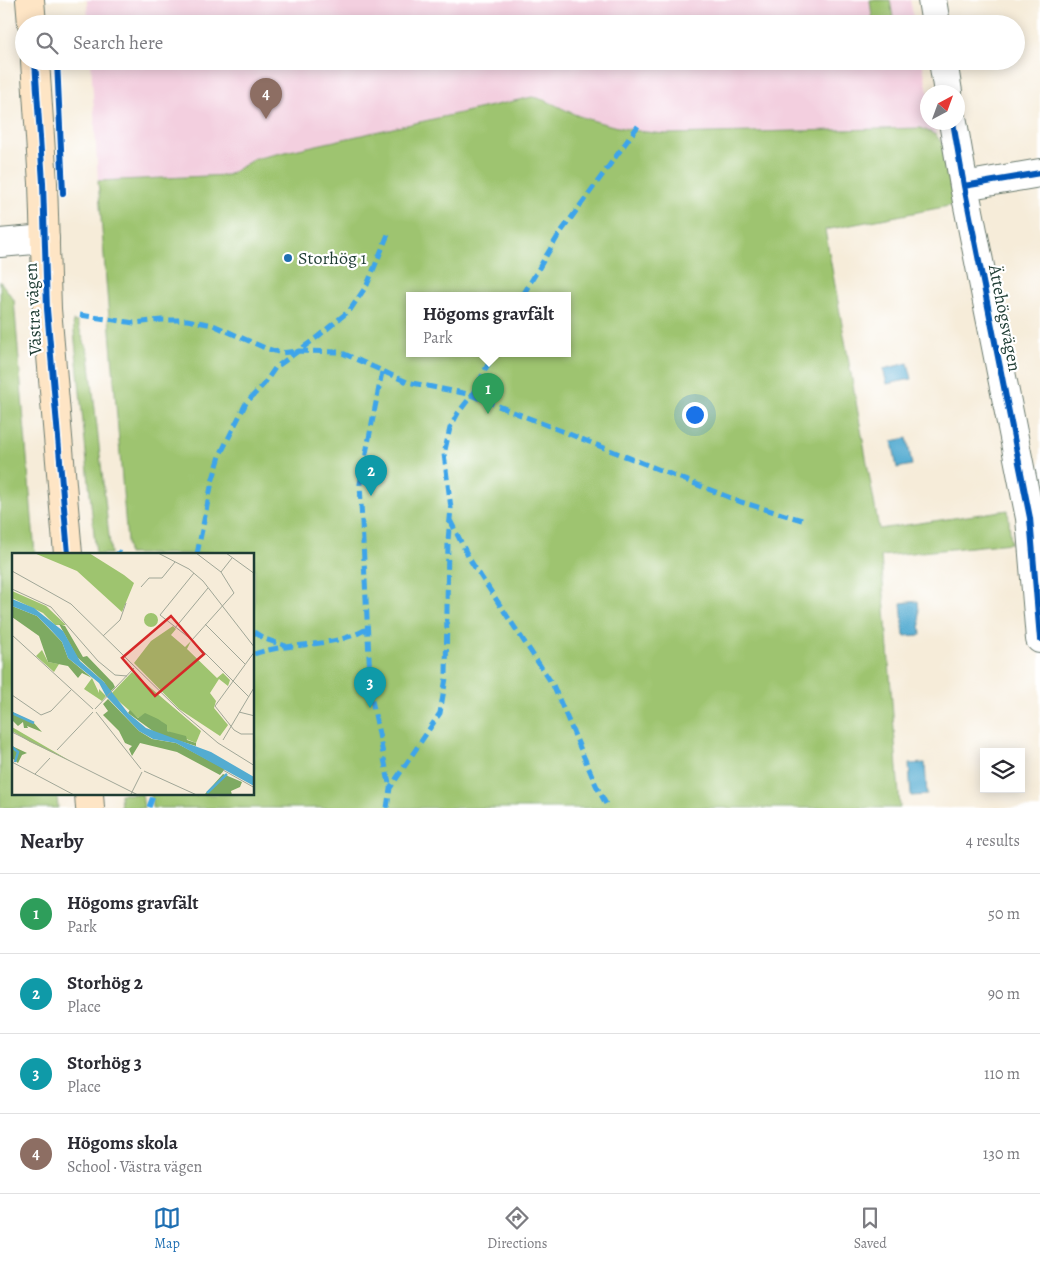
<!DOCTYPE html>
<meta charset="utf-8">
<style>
body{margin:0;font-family:Alegreya,serif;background:#f7f7f7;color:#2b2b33}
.controls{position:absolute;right:15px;bottom:15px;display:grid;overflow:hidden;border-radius:0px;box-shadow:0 2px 12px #0003}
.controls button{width:45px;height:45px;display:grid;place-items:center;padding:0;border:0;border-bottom:1px solid #e1e1e2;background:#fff;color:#2b2b33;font:25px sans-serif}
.compass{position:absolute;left:920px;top:85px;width:45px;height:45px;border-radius:50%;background:#fff;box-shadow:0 2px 12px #0003;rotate:41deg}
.you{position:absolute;left:694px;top:414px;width:18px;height:18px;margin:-12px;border:4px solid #fff;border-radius:50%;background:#1a73e8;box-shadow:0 0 0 8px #1a73e833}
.badge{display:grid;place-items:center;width:32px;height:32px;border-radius:50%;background:#1f6fb2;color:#fff;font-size:16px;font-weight:700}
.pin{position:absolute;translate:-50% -41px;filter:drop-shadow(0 1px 2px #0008)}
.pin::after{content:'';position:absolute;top:26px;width:18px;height:15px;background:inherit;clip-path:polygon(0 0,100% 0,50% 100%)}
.popup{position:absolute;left:406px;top:292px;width:165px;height:65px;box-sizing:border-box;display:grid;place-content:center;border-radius:0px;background:#fff;filter:drop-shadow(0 1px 4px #0005);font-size:16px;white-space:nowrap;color:#7c7c81}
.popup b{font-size:19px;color:#2b2b33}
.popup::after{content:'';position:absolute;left:50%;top:100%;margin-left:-10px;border:10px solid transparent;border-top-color:#fff}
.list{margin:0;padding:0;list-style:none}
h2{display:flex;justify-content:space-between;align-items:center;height:65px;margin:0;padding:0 20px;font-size:21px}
h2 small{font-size:16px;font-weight:400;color:#7c7c81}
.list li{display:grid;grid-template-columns:32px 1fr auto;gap:15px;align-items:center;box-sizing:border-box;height:80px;padding:0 20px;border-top:1px solid #e1e1e2}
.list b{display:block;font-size:19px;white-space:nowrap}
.list p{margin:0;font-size:16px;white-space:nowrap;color:#7c7c81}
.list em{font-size:16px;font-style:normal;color:#7c7c81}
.icon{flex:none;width:28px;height:28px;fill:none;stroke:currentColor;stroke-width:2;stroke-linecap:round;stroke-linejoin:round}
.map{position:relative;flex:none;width:1040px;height:808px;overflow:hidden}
.search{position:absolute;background:#fff;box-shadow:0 2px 12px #0003;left:15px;right:15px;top:15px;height:55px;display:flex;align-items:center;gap:12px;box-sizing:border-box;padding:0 18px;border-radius:28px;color:#7c7c81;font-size:19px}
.sheet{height:385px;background:#fff}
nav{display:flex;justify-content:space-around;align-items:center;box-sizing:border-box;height:70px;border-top:1px solid #e1e1e2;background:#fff;font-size:14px;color:#7c7c81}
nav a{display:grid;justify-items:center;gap:2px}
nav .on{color:#1f6fb2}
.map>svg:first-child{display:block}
.built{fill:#f3cfdf}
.green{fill:#9ec46f;stroke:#5e8052;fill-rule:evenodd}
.water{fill:#54acd1;stroke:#3a7482}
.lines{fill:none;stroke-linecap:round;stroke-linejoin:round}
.street-casing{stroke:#6a7a6e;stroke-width:30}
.secondary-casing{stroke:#6a7a6e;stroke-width:30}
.street{stroke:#fff;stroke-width:28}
.secondary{stroke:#fee5c5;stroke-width:28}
.quiet{stroke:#3da4eb;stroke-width:5;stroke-dasharray:10 5;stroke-linecap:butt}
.cycleway-casing{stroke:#fff;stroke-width:9}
.cycleway{stroke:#0057b8;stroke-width:6}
.poi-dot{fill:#1f6fb2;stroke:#fff;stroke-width:2}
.labels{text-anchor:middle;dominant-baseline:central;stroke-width:4.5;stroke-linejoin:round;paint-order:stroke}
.poi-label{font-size:18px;fill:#1f3d34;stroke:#fff;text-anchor:start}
.street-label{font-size:18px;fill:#1f3d34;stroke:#fff}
.inset-river{fill:none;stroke:#54acd1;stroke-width:2.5}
.inset-road{fill:none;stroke:#a0a697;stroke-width:1}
.view{fill:#d62828;fill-opacity:0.15;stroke:#d62828;stroke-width:2.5}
.inset-edge{fill:none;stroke:#1f3d34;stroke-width:2.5}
</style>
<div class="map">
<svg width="1040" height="808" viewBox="0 0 1040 808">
<rect width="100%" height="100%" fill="#fff"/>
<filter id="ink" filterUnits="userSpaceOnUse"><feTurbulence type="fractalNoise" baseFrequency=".02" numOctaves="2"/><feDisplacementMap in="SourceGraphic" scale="10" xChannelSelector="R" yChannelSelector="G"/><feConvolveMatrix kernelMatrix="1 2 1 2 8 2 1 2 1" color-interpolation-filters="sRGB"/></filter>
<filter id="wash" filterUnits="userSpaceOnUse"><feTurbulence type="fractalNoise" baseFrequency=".0096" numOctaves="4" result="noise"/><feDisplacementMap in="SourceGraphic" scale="20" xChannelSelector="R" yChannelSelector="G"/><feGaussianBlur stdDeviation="1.12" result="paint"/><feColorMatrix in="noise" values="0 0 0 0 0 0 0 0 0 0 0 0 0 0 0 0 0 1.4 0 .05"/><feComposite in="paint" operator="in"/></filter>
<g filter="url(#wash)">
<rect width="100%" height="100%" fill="#f6ecd9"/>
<!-- built -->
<path class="built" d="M 87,0 L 910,0 L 915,24 L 88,24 Z
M 91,61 L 922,61 L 928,92 L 928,122 L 933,123 L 936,135 L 921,128 L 667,134 L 638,132 L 612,127 L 577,115 L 545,99 L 532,97 L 254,159 L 228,175 L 98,181 Z"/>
<!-- green -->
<path class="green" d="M 870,0 L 890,0 L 894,24 L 873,24 Z
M 532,97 C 550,100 563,110 579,116 C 609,126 636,132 667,134 L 921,128 L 936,135 L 943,145 L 954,205 L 825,230 L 879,529 L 1008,510 L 1011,543 L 881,556 L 900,808 L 152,808 L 151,794 L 254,794 L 254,554 L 128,554 L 98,181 L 228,175 L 254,159 ZM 409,295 L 567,295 L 567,353 L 409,353 Z
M 0,281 L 14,300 L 35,554 L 14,554 L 14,794 L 57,794 L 58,808 L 0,808 Z
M 73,321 L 77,322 L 89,355 L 111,554 L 96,554 Z
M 120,794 L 142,794 L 144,808 L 121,808 Z"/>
<!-- water -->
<path class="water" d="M 908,363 L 912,379 L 887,384 L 883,369 Z
M 907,438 L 912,465 L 897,468 L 892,441 Z
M 918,601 L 921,635 L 904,636 L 901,603 Z
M 925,763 L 927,795 L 911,796 L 909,764 Z"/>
</g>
<g filter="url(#ink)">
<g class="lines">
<defs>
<path id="street" d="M 932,0 L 936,24
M 943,61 L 948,92
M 953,122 L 964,186 L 1030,518 L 1040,639
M 964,186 L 1040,173
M 0,243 L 45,239"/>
<path id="secondary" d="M 30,0 L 32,24
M 35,61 L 43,183 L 47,309 L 68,554
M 89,794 L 90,808"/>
</defs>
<!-- street casing -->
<use href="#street" class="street-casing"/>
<!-- secondary casing -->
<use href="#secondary" class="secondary-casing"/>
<!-- street -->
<use href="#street" class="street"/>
<!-- secondary -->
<use href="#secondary" class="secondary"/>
<!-- quiet -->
<path class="quiet" d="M 523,295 L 558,236 L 638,126
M 80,315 L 134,323 L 162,320 L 187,320 L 213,325 L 265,348 L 281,353 L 297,351 L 340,352 L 407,382 L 468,394 L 741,502 L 802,520
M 382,372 L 360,484 L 371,695 L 390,788
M 450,520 L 470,560 L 553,685 L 596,785 L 608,808
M 117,551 L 120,554
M 197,554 L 212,482 L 221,453 L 246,403 L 264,384 L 275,368 L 316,338 L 350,310 L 367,285 L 389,232
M 254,632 L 265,639 L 286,646
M 254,654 C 291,641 334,649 368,628
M 149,807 L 154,794
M 387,808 L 390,788 L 440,713 L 446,678 L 448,540 L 451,508 L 444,454 L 450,428 L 458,413 L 472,395 L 494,353"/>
<defs>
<path id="cycleway" d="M 35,61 L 43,183 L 47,309 L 68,554
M 57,61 L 63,193
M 953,122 L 964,186 L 1030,518 L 1040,639
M 964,186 L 1040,173"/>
</defs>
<!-- cycleway casing -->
<use href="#cycleway" class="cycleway-casing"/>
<!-- cycleway -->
<use href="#cycleway" class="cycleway"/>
</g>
</g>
<!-- markers -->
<circle class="poi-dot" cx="288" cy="258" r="5"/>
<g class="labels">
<!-- poi labels -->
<g class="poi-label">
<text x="298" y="258">Storhög 1</text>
</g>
<!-- street labels -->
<g class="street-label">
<text transform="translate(33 309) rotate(-93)">Västra vägen</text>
<text transform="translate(1005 318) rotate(79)">Ättehögsvägen</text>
</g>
</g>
<!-- overview -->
<g transform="translate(12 553)">
<rect width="242" height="242" fill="#f6ecd9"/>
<path d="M 22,0 L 77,0 L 112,22 L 122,30 L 110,59 L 65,18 ZM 0,38 L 34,53 L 54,72 L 43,72 L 31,60 L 0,45 ZM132 67a7 7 0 1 1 14 0a7 7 0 1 1-14 0ZM 161,73 L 164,76 L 159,82 L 173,94 L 179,88 L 175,96 L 205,125 L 211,120 L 218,127 L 216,133 L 207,126 L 198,140 L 204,148 L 202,155 L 216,172 L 208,183 L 167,156 L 122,110 L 139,88 ZM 30,97 L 36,109 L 47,111 L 42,119 L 24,103 ZM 120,119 L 189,178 L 184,190 L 155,178 L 150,169 L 131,162 L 126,165 L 102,144 L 99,141 ZM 80,125 L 87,140 L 87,136 L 94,143 L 90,148 L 72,136 ZM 0,174 L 60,209 L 18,189 L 0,178 Z" fill="#9ec46f"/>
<path d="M 0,53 L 25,63 L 50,89 L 56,105 L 80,125 L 70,120 L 66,125 L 56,113 L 36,109 L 27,83 L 0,64 ZM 47,71 L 53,73 L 71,104 L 75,103 L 101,130 L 103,134 L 98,139 L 92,129 L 65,104 ZM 96,146 L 127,178 L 140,186 L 164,190 L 213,216 L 208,222 L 165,199 L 128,190 L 120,203 L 117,196 L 120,193 L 113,190 L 107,178 L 91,162 L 96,158 L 91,151 ZM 118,157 L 126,165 L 133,160 L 146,166 L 155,172 L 155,178 L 174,183 L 175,187 L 184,190 L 184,193 L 145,181 L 116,160 ZM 0,159 L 21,169 L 30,179 L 15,173 L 16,175 L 12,175 L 11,169 L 6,173 L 0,167 ZM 0,193 L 15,200 L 10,202 L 6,210 L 0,205 ZM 211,221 L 230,229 L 228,234 L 219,238 L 220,242 L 193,241 Z" fill="#7eaa62"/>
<path d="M 0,46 L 22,55 L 51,78 L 68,108 L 92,129 L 116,160 L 134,175 L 199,199 L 242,224 L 242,233 L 164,190 L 141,186 L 127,178 L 94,143 L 87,130 L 56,105 L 50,89 L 39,77 L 25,63 L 0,53 Z" fill="#54acd1"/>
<path class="inset-river" d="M 0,160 L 22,170M 0,194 L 6,199 L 3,209M 195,240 L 215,221"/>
<path class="inset-road" d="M 146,0 L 177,16 L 191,28 L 243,95M 214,0 L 243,21M 0,18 L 59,51 L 166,156 L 206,190 L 243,213M 209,19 L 220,5M 182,20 L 148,62 L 180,87 L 237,144M 129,34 L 137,25 L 150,25 L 163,9M 0,36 L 39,54 L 86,108 L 103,122 L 115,123M 193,71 L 233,111M 163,75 L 196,35M 0,82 L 81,156M 91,83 L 108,67 L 114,50M 180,87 L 222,40 L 209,19 L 184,0M 243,98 L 203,153 L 222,177 L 229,181 L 243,181M 0,142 L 29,162 L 39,158 L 59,137M 83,156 L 122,115M 84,159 L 129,216M 227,159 L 243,163M 0,179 L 128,243M 211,187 L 243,133M 45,197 L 81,159M 0,209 L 64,243M 211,217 L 243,235M 132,218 L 187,243M 23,221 L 38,205M 118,243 L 130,219"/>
<path class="view" d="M 159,63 L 192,101 L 143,143 L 110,105 Z"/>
<rect width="242" height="242" class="inset-edge"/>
</g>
</svg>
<div class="controls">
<button><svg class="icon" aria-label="layers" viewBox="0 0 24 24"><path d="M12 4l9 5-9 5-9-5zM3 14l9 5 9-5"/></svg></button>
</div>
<svg class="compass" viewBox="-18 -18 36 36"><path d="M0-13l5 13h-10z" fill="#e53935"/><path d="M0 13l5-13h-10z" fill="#7c7c81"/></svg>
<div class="you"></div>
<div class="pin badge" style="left:488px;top:414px;background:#2e9e5b">1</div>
<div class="popup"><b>Högoms gravfält</b>Park</div>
<div class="pin badge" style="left:371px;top:496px;background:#0f9aa8">2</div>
<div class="pin badge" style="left:370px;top:708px;background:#0f9aa8">3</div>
<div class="pin badge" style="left:266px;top:119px;background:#8d6e63">4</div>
<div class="search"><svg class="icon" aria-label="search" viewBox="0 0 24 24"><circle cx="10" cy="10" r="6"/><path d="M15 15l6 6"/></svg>Search here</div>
</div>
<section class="sheet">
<h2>Nearby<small>4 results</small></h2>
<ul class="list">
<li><span class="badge" style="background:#2e9e5b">1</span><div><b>Högoms gravfält</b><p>Park</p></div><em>50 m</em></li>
<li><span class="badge" style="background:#0f9aa8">2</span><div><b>Storhög 2</b><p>Place</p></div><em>90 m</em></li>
<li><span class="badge" style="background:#0f9aa8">3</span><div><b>Storhög 3</b><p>Place</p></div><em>110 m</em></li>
<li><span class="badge" style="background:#8d6e63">4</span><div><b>Högoms skola</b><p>School · Västra vägen</p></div><em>130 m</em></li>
</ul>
</section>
<nav>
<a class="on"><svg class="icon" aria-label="map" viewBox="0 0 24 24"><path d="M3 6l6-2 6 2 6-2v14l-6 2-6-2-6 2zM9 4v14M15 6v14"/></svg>Map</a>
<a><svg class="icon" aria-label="directions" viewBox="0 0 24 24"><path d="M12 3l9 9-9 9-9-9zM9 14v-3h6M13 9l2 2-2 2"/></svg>Directions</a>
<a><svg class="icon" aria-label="saved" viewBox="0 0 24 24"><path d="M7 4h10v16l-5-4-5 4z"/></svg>Saved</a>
</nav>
